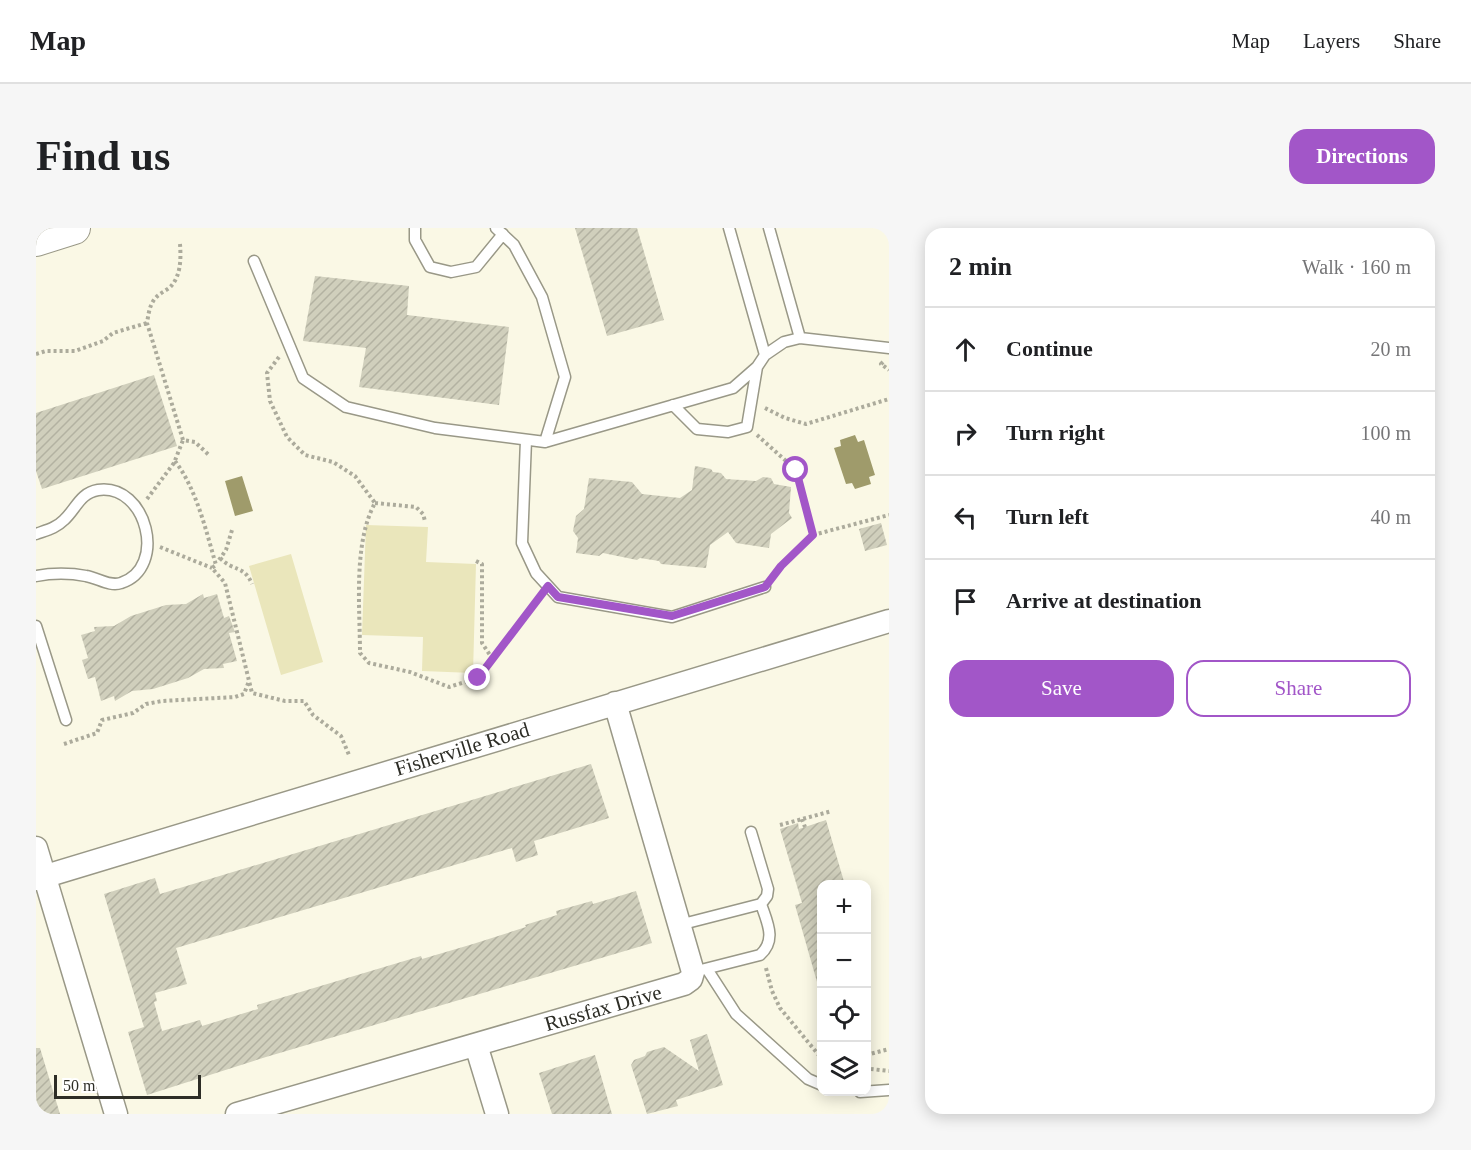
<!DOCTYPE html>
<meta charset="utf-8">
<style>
body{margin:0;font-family:Georgia,serif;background:#f6f6f6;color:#202124}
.controls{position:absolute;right:18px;bottom:18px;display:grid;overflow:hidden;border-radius:12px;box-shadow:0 3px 15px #0003}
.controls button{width:54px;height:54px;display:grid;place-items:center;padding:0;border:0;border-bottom:2px solid #e0e0e0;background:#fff;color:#202124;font:30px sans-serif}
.scale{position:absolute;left:18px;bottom:15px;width:147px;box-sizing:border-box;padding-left:6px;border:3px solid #2d2d26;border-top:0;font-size:16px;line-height:21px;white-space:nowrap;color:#2d2d26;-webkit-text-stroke:4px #fff;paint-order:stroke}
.stop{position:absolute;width:18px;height:18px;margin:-14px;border:4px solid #a256c8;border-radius:50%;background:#fff}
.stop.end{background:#a256c8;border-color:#fff;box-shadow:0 2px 6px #0008}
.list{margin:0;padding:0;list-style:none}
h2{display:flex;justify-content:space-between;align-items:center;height:78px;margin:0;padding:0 24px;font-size:26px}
h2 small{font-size:20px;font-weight:400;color:#757577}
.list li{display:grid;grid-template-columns:39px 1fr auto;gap:18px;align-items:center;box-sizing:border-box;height:84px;padding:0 24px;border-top:2px solid #e0e0e0}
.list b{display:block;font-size:22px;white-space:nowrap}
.list em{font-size:20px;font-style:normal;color:#757577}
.actions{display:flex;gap:12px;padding:18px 24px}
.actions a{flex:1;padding:14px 0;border:2px solid #a256c8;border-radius:18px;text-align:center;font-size:21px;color:#a256c8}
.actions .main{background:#a256c8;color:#fff}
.icon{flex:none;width:33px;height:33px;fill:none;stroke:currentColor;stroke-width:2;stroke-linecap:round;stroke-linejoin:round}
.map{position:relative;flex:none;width:853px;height:886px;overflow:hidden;border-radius:18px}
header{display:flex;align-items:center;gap:36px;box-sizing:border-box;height:84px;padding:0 30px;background:#fff;border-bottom:2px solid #e0e0e0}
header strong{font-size:28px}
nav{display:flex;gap:33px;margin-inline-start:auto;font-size:21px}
.intro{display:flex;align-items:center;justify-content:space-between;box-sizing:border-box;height:144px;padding:0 36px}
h1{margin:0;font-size:42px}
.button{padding:15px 27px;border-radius:18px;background:#a256c8;color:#fff;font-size:21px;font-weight:700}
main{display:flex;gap:36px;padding:0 36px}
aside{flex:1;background:#fff;border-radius:18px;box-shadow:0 3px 15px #0003}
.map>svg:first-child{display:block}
.grass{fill:#eae6bb}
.water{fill:#9f9b6b}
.building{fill:url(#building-hatch)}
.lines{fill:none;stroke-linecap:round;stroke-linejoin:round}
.service-casing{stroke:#999887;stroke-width:13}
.minor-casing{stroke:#999887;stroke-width:25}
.secondary-casing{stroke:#999887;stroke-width:34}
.path{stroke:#acab9c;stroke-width:4;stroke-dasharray:3 3;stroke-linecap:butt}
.service{stroke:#fff;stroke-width:10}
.minor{stroke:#fff;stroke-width:22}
.secondary{stroke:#fff;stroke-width:32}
.route{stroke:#a256c8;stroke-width:8}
.labels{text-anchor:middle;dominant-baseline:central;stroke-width:4.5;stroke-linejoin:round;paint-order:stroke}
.street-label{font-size:21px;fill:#2d2d26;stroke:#fff}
</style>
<header>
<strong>Map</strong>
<nav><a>Map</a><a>Layers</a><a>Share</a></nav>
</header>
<div class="intro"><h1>Find us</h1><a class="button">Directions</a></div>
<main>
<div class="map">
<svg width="853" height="886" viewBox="0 0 853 886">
<defs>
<pattern id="building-hatch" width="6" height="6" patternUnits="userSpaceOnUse" patternTransform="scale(1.5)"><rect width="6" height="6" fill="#d0cfbc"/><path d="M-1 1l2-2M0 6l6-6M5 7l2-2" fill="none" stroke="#b3b2a1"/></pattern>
</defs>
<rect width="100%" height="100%" fill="#faf8e5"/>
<!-- grass -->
<path class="grass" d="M 330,297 L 392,299 L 390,334 L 440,336 L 437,445 L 386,443 L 387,409 L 326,407 Z
M 255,326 L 287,434 L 245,447 L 213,338 Z"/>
<!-- water -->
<path class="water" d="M 819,207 L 822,214 L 828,212 L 839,247 L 833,249 L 835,256 L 819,261 L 816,255 L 810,256 L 798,220 L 805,218 L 804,212 Z
M 206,248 L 217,283 L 199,288 L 189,253 Z"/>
<!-- building -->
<path class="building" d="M 539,0 L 601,0 L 628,92 L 571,108 Z
M 279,48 L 373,58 L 371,87 L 473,99 L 463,177 L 323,159 L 330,120 L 267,113 Z
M 118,147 L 141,218 L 6,261 L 0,243 L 0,185 Z
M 659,238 L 675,241 L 677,244 L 685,245 L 690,251 L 720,253 L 727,249 L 735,250 L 738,256 L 755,259 L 753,285 L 756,290 L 735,306 L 733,320 L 700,315 L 692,304 L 674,317 L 670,340 L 625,336 L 623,333 L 604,330 L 601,332 L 567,325 L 563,328 L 540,325 L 542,310 L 537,303 L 540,288 L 548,281 L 553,250 L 596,254 L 606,266 L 644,270 L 656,262 Z
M 845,295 L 851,317 L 829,323 L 823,301 Z
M 167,366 L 168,370 L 181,366 L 188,390 L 193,388 L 199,404 L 193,405 L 201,433 L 187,436 L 188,440 L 168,441 L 152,450 L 117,461 L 96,463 L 79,473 L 78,468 L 65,473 L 59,449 L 52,451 L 46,432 L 52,430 L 45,407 L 59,403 L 58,399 L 78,398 L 95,388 L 130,377 L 150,376 Z
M 555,536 L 573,590 L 498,613 L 502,627 L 480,634 L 476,620 L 140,720 L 151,756 L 119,765 L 121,773 L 118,774 L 126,803 L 164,792 L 166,798 L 222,781 L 221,777 L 385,728 L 386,731 L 437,716 L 490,699 L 489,697 L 521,687 L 520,683 L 556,673 L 557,676 L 600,663 L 616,715 L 230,829 L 111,867 L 92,804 L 108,799 L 68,666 L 119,650 L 124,666 Z
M 790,592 L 809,657 L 786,657 L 786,753 L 781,754 L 759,677 L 766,675 L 744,601 L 762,595 L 763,601 Z
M 671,806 L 687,857 L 640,872 L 642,878 L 611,886 L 595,837 L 598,832 L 609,828 L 611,824 L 628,819 L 663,843 L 654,812 Z
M 0,820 L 4,820 L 24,886 L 0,886 Z
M 559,827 L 576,886 L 516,886 L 503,845 Z"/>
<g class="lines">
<defs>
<path id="service" d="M 379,0 L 379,12 L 394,39 L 415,44 L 440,39 L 467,6
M 460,0 L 478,17 L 506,69 L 529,149 L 509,214
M 693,0 L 729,127
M 733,0 L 764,110
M 218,33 L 267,150 L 310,179 L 399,200 L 509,214 L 697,160 L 721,139 L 729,127 L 748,114 L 764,110 L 853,120
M 637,177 L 661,201 L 692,204 L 711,199 L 721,139
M 490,212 L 486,315 L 500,345 L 522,369 L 636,389 L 729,359
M 0,306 C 11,302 20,300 28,292 C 40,281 44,265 62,262 C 111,255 132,340 85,355 C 74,359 62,350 50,348 C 35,345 15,345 0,348
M 0,398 L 30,492
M 715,604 L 732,661 L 731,668 L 725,676
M 643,697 L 725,676 C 731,694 741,712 724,727 L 657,744
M 671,741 L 700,786 L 772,851 L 786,857
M 824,864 L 853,862"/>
<path id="minor" d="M 0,620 L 80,886
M 0,651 L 853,393
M 440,817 L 461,886
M 201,886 L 648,756 L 655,751 L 657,744 L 579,475"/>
<path id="secondary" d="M 0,12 L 38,0"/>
</defs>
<!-- service casing -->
<use href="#service" class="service-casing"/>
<!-- minor casing -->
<use href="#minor" class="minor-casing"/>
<!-- secondary casing -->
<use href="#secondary" class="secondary-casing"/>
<!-- path -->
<path class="path" d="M 144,16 C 145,30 145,46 136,57 C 133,61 128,63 124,66 C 114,73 113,83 111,95 L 147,212 L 159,214 L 174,228
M 0,126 L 10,123 L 39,123 L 67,113 L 77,105 L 111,95
M 243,129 L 231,145 L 234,173 L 251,209 L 269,227 L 297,234 L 319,248 L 339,275 C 317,315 324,380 324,425 L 333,435 L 374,444 L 413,459 L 442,450 L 504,367
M 847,134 L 845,136 L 853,142
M 729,180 L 749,190 L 770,196 L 853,171
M 721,207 L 760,242 L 777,307 L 745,337 L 737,349
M 139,233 C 161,262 170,303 180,337 L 176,340 L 189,355 L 216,465 L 249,473 L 268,473 L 277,487 L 305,508 L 313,527
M 111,271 L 138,235 L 147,212
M 339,275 L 380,279 L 387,286 L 389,293
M 777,307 L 853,287
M 124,319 L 176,340
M 184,330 C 198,344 208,337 216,356
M 183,332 L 190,322 L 196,302
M 440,333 L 446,336 L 446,415 L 456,430
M 28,516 L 61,505 L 66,492 L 97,485 L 110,476 L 126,473 L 199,469 L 208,466 L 213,453
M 766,591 L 769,599
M 744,597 L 796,583
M 730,740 L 736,763 L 744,780 L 786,831
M 830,827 L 853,821
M 830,837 L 835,841 L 853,843"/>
<!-- service -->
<use href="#service" class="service"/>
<!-- minor -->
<use href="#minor" class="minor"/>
<!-- secondary -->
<use href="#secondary" class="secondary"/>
</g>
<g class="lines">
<!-- route -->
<path class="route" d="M 442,450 L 512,358 L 522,369 L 636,388 L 729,359 L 745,338 L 777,307 L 760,242"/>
</g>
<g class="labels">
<!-- street labels -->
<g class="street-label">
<text transform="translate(426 521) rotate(-17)">Fisherville Road</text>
<text transform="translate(567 780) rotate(-16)">Russfax Drive</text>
</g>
</g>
</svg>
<div class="controls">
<button>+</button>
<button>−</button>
<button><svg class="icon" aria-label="locate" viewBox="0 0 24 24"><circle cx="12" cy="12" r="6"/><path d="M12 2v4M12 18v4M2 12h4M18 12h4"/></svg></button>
<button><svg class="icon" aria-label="layers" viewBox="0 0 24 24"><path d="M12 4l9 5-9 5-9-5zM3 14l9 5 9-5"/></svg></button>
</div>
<div class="scale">50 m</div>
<div class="stop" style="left:760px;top:242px"></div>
<div class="stop end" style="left:442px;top:450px"></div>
</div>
<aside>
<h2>2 min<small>Walk · 160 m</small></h2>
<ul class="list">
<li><svg class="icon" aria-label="ahead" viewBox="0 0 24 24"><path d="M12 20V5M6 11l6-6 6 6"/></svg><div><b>Continue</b></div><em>20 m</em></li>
<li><svg class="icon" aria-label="right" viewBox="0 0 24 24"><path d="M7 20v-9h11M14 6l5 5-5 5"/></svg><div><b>Turn right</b></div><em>100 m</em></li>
<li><svg class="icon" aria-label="left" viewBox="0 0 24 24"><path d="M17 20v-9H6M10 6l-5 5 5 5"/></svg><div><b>Turn left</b></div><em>40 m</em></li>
<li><svg class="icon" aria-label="arrive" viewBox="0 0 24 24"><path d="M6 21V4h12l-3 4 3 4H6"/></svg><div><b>Arrive at destination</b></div></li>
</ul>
<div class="actions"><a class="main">Save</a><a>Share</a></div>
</aside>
</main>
